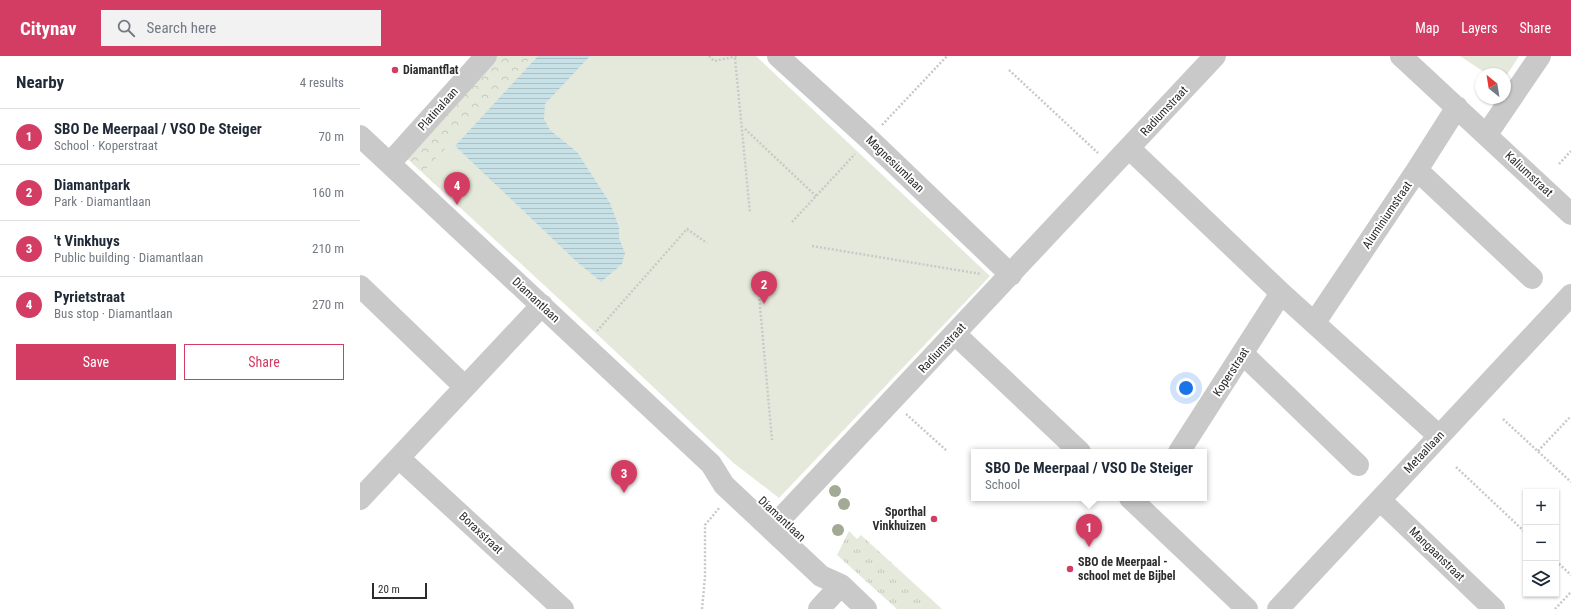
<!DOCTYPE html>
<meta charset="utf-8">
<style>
body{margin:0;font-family:"Roboto Condensed",sans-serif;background:#f2f2f3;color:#1f2937}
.controls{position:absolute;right:12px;bottom:12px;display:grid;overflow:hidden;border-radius:0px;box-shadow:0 1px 3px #0004}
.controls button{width:36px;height:36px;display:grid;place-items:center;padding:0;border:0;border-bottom:1px solid #e0e1e3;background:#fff;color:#1f2937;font:20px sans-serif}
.compass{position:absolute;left:1115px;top:12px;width:36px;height:36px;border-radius:50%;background:#fff;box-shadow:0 1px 3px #0004;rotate:330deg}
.scale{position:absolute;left:12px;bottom:10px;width:55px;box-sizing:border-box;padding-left:4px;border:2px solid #2c2c2c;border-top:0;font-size:11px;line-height:14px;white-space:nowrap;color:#2c2c2c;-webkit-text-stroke:3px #fff;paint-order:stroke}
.you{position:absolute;left:826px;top:332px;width:14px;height:14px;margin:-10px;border:3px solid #fff;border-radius:50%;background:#1a73e8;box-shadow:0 0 0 6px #1a73e833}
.badge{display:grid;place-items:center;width:26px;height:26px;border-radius:50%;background:#d43d63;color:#fff;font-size:13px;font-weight:700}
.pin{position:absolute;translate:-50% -33px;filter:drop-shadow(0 1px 2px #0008)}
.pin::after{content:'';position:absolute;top:21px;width:14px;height:12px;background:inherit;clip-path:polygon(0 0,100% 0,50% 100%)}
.popup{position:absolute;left:611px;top:393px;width:236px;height:52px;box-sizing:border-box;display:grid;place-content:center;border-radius:0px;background:#fff;filter:drop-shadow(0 1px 3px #0005);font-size:13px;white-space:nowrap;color:#747a83}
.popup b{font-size:15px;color:#1f2937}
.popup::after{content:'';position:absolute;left:50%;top:100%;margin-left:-8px;border:8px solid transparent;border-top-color:#fff}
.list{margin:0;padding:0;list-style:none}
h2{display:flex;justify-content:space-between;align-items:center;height:52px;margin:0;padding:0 16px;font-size:17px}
h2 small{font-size:13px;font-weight:400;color:#747a83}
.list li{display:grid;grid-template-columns:26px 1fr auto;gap:12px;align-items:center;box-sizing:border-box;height:56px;padding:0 16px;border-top:1px solid #e0e1e3}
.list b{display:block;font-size:15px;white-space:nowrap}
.list p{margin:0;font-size:13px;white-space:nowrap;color:#747a83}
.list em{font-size:13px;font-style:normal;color:#747a83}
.actions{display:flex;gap:8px;padding:12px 16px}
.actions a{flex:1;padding:9px 0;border:1px solid #d43d63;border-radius:0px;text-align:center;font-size:14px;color:#d43d63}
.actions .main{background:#d43d63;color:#fff}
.icon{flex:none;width:22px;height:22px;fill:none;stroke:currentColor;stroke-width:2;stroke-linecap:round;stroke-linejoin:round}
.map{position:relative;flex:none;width:1211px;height:553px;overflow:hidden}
header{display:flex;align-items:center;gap:24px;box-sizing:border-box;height:56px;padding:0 20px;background:#d43d63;color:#fff}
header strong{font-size:19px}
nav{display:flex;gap:22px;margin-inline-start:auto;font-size:14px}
.search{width:280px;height:36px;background:#f2f2f3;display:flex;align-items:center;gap:10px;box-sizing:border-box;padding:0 14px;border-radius:0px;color:#747a83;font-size:15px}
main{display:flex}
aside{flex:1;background:#fff}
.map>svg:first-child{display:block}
.grass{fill:url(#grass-tufts)}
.forest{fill:url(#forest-crowns)}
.green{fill:#e5e9db}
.water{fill:url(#water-rules)}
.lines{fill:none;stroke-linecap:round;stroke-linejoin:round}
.path{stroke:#c9c9c9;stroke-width:2.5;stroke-dasharray:2 2;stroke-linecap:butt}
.minor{stroke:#c9c9c9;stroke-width:22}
.tree{fill:#a2a995}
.poi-dot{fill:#d43d63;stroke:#fff;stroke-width:1.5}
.labels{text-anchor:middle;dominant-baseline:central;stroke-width:4;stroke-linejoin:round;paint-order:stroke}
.poi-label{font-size:12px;font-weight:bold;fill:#2c2c2c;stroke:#fff;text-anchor:start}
.street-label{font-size:12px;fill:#2c2c2c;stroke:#fff}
</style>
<header>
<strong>Citynav</strong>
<div class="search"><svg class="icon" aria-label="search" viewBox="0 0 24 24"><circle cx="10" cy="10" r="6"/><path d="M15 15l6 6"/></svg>Search here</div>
<nav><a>Map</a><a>Layers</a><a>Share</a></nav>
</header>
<main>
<aside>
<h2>Nearby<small>4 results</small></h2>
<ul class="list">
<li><span class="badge">1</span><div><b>SBO De Meerpaal / VSO De Steiger</b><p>School · Koperstraat</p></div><em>70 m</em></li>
<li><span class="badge">2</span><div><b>Diamantpark</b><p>Park · Diamantlaan</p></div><em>160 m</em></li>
<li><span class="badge">3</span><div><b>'t Vinkhuys</b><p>Public building · Diamantlaan</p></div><em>210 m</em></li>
<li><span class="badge">4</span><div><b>Pyrietstraat</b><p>Bus stop · Diamantlaan</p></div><em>270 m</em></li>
</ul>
<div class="actions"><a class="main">Save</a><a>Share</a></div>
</aside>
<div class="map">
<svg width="1211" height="553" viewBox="0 0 1211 553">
<defs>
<pattern id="grass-tufts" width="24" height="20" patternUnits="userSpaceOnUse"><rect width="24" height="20" fill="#e5e9db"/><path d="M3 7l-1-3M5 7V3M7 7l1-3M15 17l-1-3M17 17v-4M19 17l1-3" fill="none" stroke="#c5c8bc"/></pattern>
<pattern id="forest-crowns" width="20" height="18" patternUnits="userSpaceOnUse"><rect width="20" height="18" fill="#e5e9db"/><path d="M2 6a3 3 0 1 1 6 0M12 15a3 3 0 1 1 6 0" fill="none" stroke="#c5c8bc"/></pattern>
<pattern id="water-rules" width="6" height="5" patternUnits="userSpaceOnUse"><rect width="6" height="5" fill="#c8e1e7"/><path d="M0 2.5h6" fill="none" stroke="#acc1c6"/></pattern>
</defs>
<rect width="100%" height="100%" fill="#fff"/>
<!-- grass -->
<path class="grass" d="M 489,475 L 497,483 L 501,479 L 582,553 L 537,553 L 477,499 Z"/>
<!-- forest -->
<path class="forest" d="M 132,0 L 178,0 L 386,398 L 375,408 L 263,302 L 41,97 Z"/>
<!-- green -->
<path class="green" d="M 172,0 L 396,0 L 630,220 L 419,442 L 375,408 L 64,115 Z
M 1100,0 L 1159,0 L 1145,22 L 1145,18 L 1127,18 Z"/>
<!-- water -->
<path class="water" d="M 178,0 L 230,0 L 185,48 L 184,63 L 190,74 L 217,96 L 250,147 L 259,171 L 259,182 L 265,197 L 262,208 L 241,226 L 216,205 L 95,90 Z"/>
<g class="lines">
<!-- path -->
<path class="path" d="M 349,0 L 354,5 L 378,0
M 375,2 L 390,157
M 649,14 L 738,97
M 522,69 L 587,0
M 385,73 L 456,140
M 1199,108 L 1211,95
M 432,166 L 495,98
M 452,190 L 621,218
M 399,239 L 412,384
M 237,275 L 327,173 L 347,187
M 546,358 L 587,395
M 1143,363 L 1211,426
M 1178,395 L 1211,360
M 1096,411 L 1166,477
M 1196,505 L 1211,519
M 342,553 L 345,521 L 345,469 L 360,451
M 1195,553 L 1211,536"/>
<!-- minor -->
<path class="minor" d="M 418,0 L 509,83 L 651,219
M 1041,0 L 1211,158
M 1127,78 L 1180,0
M 0,80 L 351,408 L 364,429 L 461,520 L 481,529 L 506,553
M 769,92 L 921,237 L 1079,380
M 30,107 L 126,0
M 1057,114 L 1172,222
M 0,230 L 105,331
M 955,266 L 1057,114 L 1097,51
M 595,278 L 720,396
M 883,298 L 998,409
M 819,396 L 921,237
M 39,402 L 203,553
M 770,442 L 887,553
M 0,443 L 182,249
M 1020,444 L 1134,553
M 411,473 L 855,0
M 459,553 L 481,529
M 918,553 L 1211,239"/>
</g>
<!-- trees -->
<g class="tree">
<circle cx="475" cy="435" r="6"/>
<circle cx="484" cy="448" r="6"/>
<circle cx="478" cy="474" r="6"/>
</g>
<!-- markers -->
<g class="poi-dot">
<circle cx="35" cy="14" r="4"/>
<circle cx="574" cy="463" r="4"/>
<circle cx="710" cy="513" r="4"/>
</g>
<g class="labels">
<!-- poi labels -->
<g class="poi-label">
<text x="43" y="14">Diamantflat</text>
<text x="566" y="456" text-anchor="end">Sporthal<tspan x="566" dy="14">Vinkhuizen</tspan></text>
<text x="718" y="506">SBO de Meerpaal -<tspan x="718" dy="14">school met de Bijbel</tspan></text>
</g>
<!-- street labels -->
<g class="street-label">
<text transform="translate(78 53) rotate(-48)">Platinalaan</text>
<text transform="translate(804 55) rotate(-47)">Radiumstraat</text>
<text transform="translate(535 108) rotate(44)">Magnesiumlaan</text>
<text transform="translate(1169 118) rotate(43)">Kaliumstraat</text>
<text transform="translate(1027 159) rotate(-56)">Aluminiumstraat</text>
<text transform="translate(176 244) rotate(43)">Diamantlaan</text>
<text transform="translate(582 292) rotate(-47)">Radiumstraat</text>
<text transform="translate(871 316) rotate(-57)">Koperstraat</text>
<text transform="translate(1064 396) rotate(-47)">Metaallaan</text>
<text transform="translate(422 463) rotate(43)">Diamantlaan</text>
<text transform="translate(121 477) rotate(43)">Boraxstraat</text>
<text transform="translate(1077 498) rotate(44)">Mangaanstraat</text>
</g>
</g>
</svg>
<div class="controls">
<button>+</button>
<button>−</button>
<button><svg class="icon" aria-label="layers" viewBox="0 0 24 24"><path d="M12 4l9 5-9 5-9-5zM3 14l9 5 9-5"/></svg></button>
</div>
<svg class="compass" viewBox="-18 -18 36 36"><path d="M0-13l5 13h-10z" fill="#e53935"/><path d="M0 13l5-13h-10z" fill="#747a83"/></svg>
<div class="scale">20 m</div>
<div class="you"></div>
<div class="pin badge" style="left:729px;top:491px">1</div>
<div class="popup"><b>SBO De Meerpaal / VSO De Steiger</b>School</div>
<div class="pin badge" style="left:404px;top:248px">2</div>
<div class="pin badge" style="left:264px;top:437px">3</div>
<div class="pin badge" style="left:97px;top:149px">4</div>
</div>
</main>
